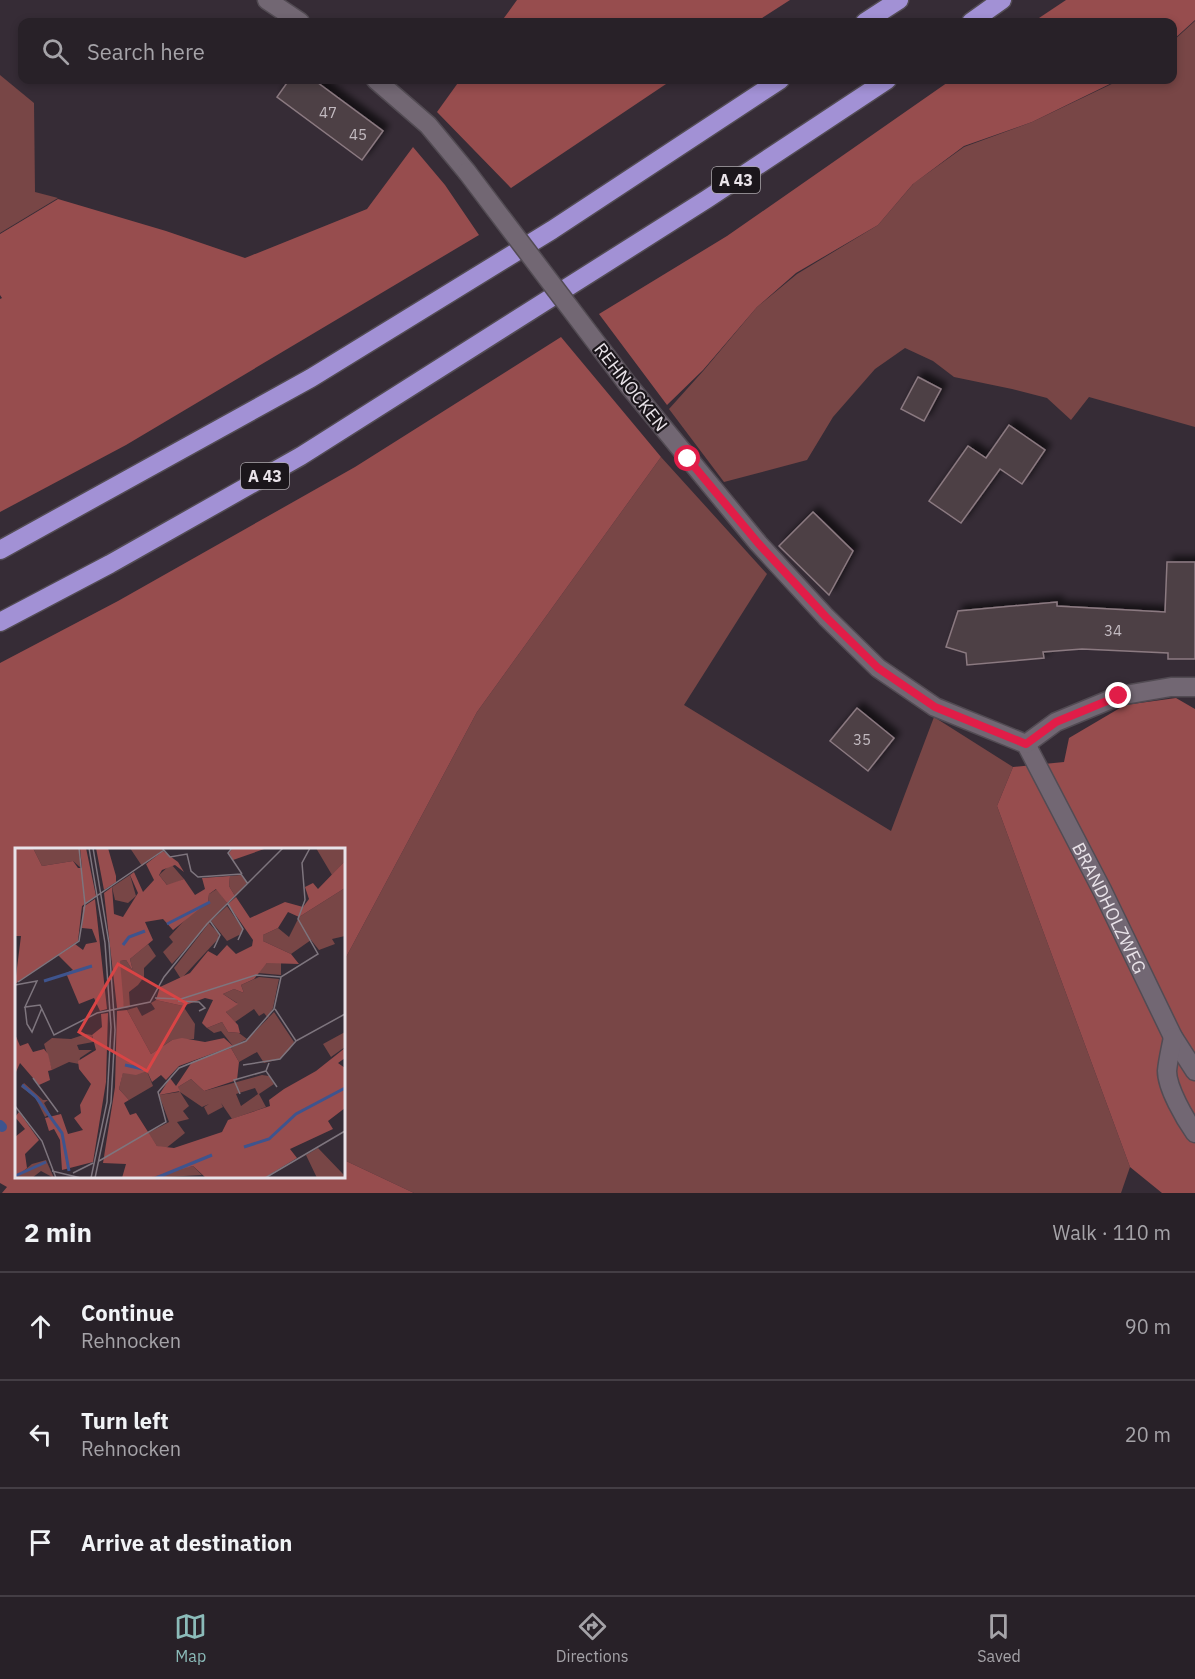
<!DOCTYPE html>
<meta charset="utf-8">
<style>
body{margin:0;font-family:"IBM Plex Sans",sans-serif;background:#342e34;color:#f1f3f6}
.stop{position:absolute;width:18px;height:18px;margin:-14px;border:4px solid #e11d48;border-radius:50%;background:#fff}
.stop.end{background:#e11d48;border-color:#fff;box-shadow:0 2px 6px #0008}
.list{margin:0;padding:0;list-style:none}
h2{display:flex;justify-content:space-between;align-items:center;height:78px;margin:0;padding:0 24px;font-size:26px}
h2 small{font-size:20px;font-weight:400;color:#a5a3a8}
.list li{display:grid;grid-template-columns:39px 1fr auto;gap:18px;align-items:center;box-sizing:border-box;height:108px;padding:0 24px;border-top:2px solid #443e45}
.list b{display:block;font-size:22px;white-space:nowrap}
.list p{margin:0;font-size:20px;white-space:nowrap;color:#a5a3a8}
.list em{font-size:20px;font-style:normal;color:#a5a3a8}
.icon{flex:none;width:33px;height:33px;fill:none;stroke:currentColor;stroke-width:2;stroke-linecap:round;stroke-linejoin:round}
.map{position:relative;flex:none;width:1195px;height:1193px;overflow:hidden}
.search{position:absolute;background:#282128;box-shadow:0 3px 9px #0003;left:18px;right:18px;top:18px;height:66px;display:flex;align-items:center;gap:15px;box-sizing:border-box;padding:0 21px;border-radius:12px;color:#a5a3a8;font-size:22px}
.sheet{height:402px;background:#282128}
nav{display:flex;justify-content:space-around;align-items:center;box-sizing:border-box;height:84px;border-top:2px solid #443e45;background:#282128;font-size:16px;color:#a5a3a8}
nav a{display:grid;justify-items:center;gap:3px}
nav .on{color:#8bbbb9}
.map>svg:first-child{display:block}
.green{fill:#784646}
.forest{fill:#974d4e}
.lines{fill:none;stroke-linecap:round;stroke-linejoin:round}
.stream{stroke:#3e548e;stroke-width:10}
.building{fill:#4e3f45;stroke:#8b7a81;stroke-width:1.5;filter:url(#shadow)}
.minor-casing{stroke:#524b53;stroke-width:21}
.highway-casing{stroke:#524b53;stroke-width:21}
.minor{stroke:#726773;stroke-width:18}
.highway{stroke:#a291d5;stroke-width:18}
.minor-bridge-casing{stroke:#524b53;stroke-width:21;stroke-linecap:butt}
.minor-bridge{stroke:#726773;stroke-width:18}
.route{stroke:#e11d48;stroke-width:8}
.labels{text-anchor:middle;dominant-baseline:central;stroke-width:4.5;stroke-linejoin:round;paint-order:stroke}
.number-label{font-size:15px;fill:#c2bac0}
.shield{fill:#1b161b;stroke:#aba6ab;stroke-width:1.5}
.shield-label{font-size:16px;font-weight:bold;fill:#e9e3e9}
.street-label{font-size:18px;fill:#e9e3e9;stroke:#1b161b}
.inset-river{fill:none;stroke:#3e548e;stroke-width:3}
.inset-road{fill:none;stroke:#7e757e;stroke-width:1.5}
.view{fill:#d94445;fill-opacity:0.15;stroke:#d94445;stroke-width:3}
.inset-edge{fill:none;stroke:#e9e3e9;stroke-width:3}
</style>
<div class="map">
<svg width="1195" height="1193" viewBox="0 0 1195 1193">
<defs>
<filter id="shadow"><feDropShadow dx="5.5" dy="-5.5" stdDeviation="3" flood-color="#0009"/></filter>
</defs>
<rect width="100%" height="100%" fill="#362c36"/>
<!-- green -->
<path class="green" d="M 1195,21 L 1195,427 L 1089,397 L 1071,420 L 1047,398 L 1012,389 L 954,377 L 933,361 L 905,348 L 875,369 L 833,417 L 807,460 L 724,482 L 669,409 L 704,370 L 757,307 L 797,274 L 878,225 L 914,183 L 964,147 L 1032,122 L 1120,80 L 1172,80 L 1173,41 Z
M 0,75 L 34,103 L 35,192 L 58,198 L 0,233 Z
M 661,457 L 767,574 L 684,705 L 891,831 L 934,717 L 1013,767 L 997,806 L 1130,1167 L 1121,1193 L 414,1193 L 344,1160 L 344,961 L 477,712 Z"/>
<!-- forest -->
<path class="forest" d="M 517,0 L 790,0 L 756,22 L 501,22 Z
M 1066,0 L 1195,0 L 1195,20 L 1173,40 L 1172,22 L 1033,22 Z
M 460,80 L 672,80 L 511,188 L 437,112 Z
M 951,80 L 1118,80 L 1032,122 L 964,146 L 913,184 L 878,225 L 796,273 L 757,307 L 703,370 L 667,405 L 599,314 L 727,236 Z
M 413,147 L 445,185 L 479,235 L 126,445 L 0,512 L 0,299 L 2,298 L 0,295 L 0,234 L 58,199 L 166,231 L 245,258 L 367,209 Z
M 561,337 L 661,457 L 477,712 L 344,961 L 344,849 L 16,849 L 16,1176 L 344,1176 L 344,1160 L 414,1193 L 2,1193 L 7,1187 L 0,1183 L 0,663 L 118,601 L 355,467 Z
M 1176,698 L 1195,709 L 1195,1193 L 1162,1193 L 1130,1167 L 997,806 L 1013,767 L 1064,762 L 1069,738 L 1125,705 Z"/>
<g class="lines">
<!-- stream -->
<path class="stream" d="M 0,1125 L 2,1127"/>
</g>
<!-- building -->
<path class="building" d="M 289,80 L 314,80 L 383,131 L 362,160 L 277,97 Z
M 918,377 L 941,389 L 924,421 L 901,409 Z
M 1009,425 L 1045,450 L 1022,484 L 1000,469 L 961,523 L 929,501 L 968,446 L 986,458 Z
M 813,512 L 853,551 L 829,595 L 779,546 Z
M 1167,562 L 1195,562 L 1195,659 L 1168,659 L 1168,653 L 1082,649 L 1043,652 L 1044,658 L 967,665 L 966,653 L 946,647 L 958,611 L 1057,602 L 1057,606 L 1165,612 Z
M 857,708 L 894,738 L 868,771 L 830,741 Z"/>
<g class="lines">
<defs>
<g id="minor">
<path d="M 267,0 L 300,22"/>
<path d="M 376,80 L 428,125 L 467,172"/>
<path d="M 629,386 L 758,543 L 826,617 L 878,668 L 935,707 L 1026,744"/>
<path id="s1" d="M 1026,744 L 1102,890 L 1173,1037 L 1195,1071"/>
<path d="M 1026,744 L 1056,722 L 1119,696 L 1171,687 L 1195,687"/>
<path d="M 1173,1037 C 1171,1048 1168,1060 1167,1071 C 1167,1088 1185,1119 1195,1133"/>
</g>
<path id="highway" d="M 865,22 L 899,0
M 971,22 L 1002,0
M 0,550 L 311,378 L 552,230 L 780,80
M 0,622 L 110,564 L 301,456 L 707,199 L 887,80"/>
</defs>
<!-- minor casing -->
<use href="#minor" class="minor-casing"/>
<!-- highway casing -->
<use href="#highway" class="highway-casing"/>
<!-- minor -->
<use href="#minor" class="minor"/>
<!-- highway -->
<use href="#highway" class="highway"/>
<defs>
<path id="minor-bridge" d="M 467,172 L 629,386"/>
</defs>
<!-- minor-bridge casing -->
<use href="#minor-bridge" class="minor-bridge-casing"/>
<!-- minor-bridge -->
<use href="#minor-bridge" class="minor-bridge"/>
</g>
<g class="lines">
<!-- route -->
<path class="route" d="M 688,459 L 758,543 L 826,617 L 878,668 L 935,707 L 1026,744 L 1056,722 L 1119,696"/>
</g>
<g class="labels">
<!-- number labels -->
<g class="number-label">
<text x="328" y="112">47</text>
<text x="358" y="134">45</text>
<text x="1113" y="630">34</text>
<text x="862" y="739">35</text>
</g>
<!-- shield labels -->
<g class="shield">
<rect x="712" y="167" width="48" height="26" rx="4.5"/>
<rect x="241" y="463" width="48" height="26" rx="4.5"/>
</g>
<g class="shield-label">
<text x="736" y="180">A 43</text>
<text x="265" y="476">A 43</text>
</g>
<!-- street labels -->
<g class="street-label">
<text transform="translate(631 387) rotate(52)">REHNOCKEN</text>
<text stroke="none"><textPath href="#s1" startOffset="184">BRANDHOLZWEG</textPath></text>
</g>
</g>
<!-- overview -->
<g transform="translate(15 848)">
<rect width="330" height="330" fill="#362c36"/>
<path d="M 18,0 L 64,0 L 66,20 L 58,13 L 27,18 ZM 115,0 L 147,0 L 148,2 L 127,18 ZM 301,0 L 330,0 L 330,13 L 317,27 ZM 156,16 L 169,31 L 153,38 L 144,27 ZM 115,27 L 121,48 L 113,55 L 100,52 L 97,39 ZM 226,27 L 232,35 L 220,48 L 214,38 L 215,28 ZM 330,40 L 330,88 L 317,91 L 320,96 L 304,102 L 296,92 L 276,106 L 248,93 L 248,87 L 263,80 L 274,89 L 284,69 ZM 202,41 L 212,55 L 157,116 L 148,104 L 158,94 L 154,89 L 179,62 L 193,54 L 194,46 ZM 212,58 L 228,81 L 226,86 L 212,93 L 196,73 ZM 194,75 L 204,86 L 203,91 L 166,131 L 159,120 ZM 133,96 L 141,108 L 129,120 L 129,129 L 123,137 L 114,144 L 115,159 L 109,160 L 104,134 L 105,113 L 111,112 L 118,123 L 115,111 ZM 266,114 L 266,127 L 243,125 L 252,115 ZM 244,129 L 264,131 L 258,160 L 253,170 L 249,165 L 244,168 L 239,161 L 220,174 L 211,164 L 222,155 L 208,146 L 219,141 L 229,145 L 226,137 ZM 141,152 L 168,158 L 180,176 L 179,191 L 157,192 L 136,206 L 112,162 L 122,159 L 127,168 L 140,161 L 136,155 ZM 259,164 L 279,194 L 275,201 L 265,211 L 249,215 L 242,204 L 224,214 L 216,200 L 231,193 ZM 207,174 L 213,184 L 224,185 L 232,191 L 218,198 L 206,183 L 199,185 L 192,180 ZM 330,184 L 330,199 L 316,209 L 308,196 ZM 71,186 L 77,187 L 78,194 L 62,197 L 64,202 L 77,202 L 65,210 L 64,216 L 54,214 L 37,222 L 29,196 L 37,190 L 56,191 ZM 132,223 L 138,238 L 114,252 L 104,241 L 108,224 ZM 247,227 L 254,228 L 259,236 L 244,246 L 251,259 L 217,271 L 206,255 L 208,259 L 193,267 L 189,259 L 194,256 L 187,259 L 165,244 L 174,258 L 168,263 L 174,271 L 162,274 L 170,285 L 150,301 L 142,298 L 133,285 L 154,274 L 144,247 L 164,244 L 163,239 L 176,231 L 189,243 ZM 240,240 L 243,246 L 226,258 L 221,246 ZM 9,235 L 28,252 L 33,252 L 29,255 L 35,266 L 30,269 L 20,249 L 6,239 ZM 303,300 L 328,326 L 330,330 L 302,330 L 291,307 ZM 31,312 L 39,330 L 26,323 L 17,330 L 0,330 L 17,316 ZM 178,318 L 187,327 L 134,330 L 147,324 Z" fill="#784646" fill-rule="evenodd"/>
<path d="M 0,0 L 18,0 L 27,18 L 58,13 L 63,20 L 67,20 L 65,0 L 71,0 L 81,48 L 67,58 L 63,93 L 0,136 L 6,88 L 0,88 ZM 81,0 L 93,0 L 101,28 L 101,34 L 89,42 ZM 218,0 L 252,0 L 218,12 L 214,5 ZM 148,3 L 163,14 L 169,24 L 160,17 L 147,22 L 144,27 L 152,37 L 169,31 L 180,47 L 190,41 L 187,30 L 215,28 L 214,38 L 220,48 L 212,55 L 201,41 L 194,46 L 193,54 L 158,82 L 148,71 L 130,74 L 138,92 L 115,111 L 118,123 L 111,112 L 105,113 L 109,160 L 102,160 L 89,45 L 97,39 L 99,66 L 108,69 L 123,45 L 115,27 L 119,24 L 128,44 L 139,32 L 131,16 ZM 330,13 L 330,40 L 284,69 L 273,64 L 263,80 L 248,87 L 248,93 L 276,106 L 284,116 L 252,115 L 239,131 L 226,137 L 229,145 L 219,141 L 208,146 L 223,156 L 211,164 L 223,177 L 225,185 L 213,184 L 207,174 L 192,180 L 187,175 L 198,152 L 190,150 L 168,158 L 141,152 L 145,139 L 175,125 L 193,103 L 202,108 L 212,97 L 221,106 L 237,98 L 238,92 L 213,56 L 221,49 L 235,70 L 270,54 L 288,59 L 294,51 L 290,39 L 298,35 L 303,41 ZM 80,51 L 92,161 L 85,163 L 79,150 L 64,156 L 51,125 L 58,122 L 43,107 L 60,96 L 68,102 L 71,96 L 82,94 L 77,81 L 67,80 L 68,59 ZM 112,162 L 136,206 L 157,192 L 167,190 L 190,194 L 209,190 L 218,198 L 164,218 L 151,232 L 146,227 L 137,234 L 132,223 L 121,227 L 108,225 L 104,241 L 114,252 L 109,255 L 115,267 L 121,265 L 142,298 L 159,300 L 207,284 L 213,272 L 255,258 L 254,252 L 269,241 L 301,223 L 330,200 L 330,210 L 323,215 L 330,220 L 330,260 L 313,273 L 318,281 L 275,301 L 282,310 L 249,330 L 191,330 L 178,318 L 133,330 L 107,330 L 111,316 L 88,315 L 100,239 L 102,163 ZM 93,165 L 91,234 L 78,314 L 47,322 L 45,292 L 39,281 L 34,283 L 30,270 L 46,266 L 53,286 L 68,282 L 59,270 L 66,265 L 65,257 L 76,236 L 64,221 L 63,213 L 81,202 L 77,187 L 87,179 L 86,166 ZM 0,186 L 5,198 L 13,195 L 18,204 L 29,201 L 33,206 L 37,222 L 33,223 L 35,232 L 24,237 L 5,215 L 1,224 ZM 216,200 L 224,214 L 222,232 L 189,243 L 176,231 L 163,239 L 165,243 L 144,247 L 155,230 L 161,238 L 177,214 ZM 4,264 L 24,292 L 10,306 L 12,320 L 0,330 L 0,289 L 10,281 L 0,269 Z" fill="#974d4e"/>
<path class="inset-river" d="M 152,76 L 195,54M 108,97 L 114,89 L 130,83M 29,133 L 77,118M 110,217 L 128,221M 7,237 L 21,249 L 47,285 L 54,323M 229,299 L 254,291 L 281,266 L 330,240M 0,328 L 31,314M 141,330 L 197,307"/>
<path class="inset-road" d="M 64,0 L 70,56M 74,0 L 90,95 L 96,179 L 92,254 L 76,330M 78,0 L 94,95 L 100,182 L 96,254 L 80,330M 147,0 L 155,9 L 172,6 L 176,23 L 183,29 L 226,26 L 233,36M 217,0 L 213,5 L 227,26M 213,56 L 228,81 L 223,92M 195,73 L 205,87 L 199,100M 3,134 L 64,93 L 70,56 L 149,2M 0,137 L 22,133 L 10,159 L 25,157 L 39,187 L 82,165 L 135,154 L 149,129 L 192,76 L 268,0M 140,150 L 166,151 L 241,127 L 266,129 L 303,106 L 283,71 L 290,52 L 287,15 L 295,0M 163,153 L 184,154 L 190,160 L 184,163M 10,159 L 12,176 L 17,184 L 27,160M 259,161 L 266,129M 260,161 L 281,193 L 330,166M 254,215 L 251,223 L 262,239M 228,217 L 265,211 L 281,193M 18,230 L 43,264M 225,246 L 219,232 L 251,223M 0,258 L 27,293 L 41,330M 84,313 L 151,274 L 143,244 L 164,220 L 231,193 L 259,161M 37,323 L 66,330M 58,325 L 78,315M 250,330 L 330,283"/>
<path class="view" d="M 103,116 L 171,155 L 132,223 L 64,184 Z"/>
<rect width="330" height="330" class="inset-edge"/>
</g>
</svg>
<div class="stop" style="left:688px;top:459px"></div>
<div class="stop end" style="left:1119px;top:696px"></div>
<div class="search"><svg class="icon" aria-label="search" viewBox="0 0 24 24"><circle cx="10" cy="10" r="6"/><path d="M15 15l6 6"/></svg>Search here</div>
</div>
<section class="sheet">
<h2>2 min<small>Walk · 110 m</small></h2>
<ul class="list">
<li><svg class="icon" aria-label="ahead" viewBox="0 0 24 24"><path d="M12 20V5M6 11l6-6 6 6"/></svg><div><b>Continue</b><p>Rehnocken</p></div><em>90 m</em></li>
<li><svg class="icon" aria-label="left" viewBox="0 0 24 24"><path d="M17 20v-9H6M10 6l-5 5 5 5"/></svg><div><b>Turn left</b><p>Rehnocken</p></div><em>20 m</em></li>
<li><svg class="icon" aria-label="arrive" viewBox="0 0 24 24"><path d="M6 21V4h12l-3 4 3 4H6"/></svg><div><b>Arrive at destination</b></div></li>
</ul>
</section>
<nav>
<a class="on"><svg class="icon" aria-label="map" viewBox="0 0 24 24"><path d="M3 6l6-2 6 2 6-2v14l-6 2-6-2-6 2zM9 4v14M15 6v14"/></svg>Map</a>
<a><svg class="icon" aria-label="directions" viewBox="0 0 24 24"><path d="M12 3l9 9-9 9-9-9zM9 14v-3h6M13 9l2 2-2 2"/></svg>Directions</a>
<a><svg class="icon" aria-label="saved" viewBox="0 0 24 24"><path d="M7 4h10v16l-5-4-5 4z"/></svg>Saved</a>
</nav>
